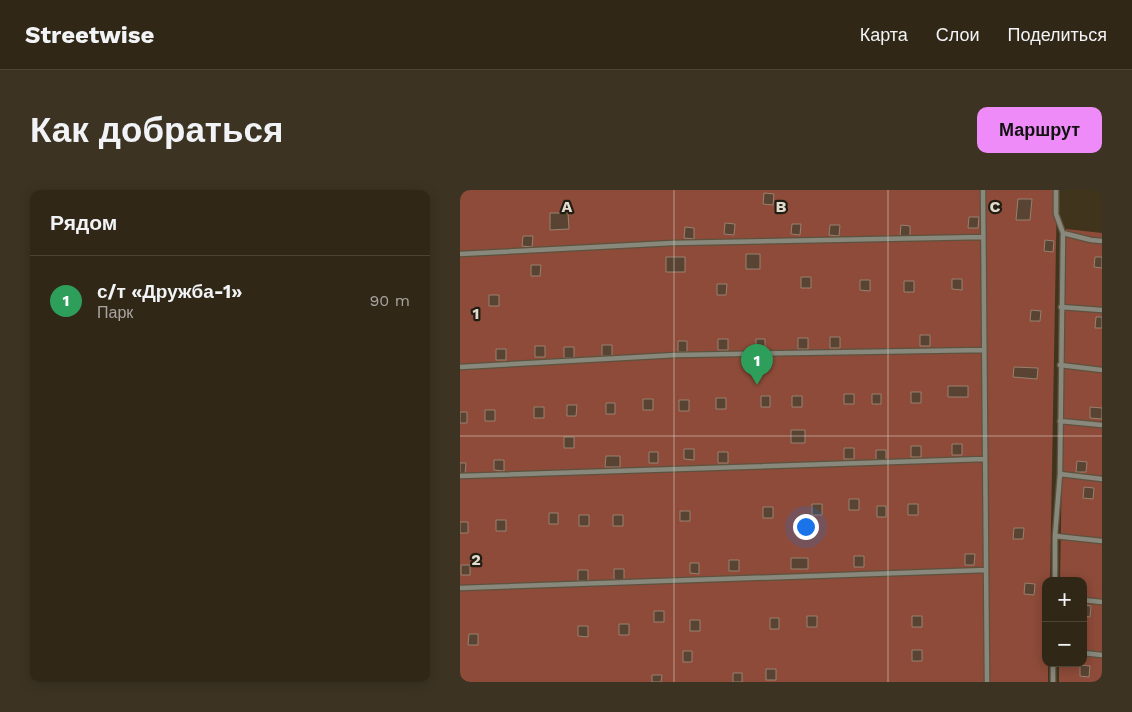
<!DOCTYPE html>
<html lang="ru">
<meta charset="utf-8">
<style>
body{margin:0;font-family:"Work Sans",sans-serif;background:#3c3323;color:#f1f3f6}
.controls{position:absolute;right:15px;bottom:15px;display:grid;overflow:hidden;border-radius:10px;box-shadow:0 2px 12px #0003}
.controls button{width:45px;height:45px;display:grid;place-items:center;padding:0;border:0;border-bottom:1px solid #4b4435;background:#302716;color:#f1f3f6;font:25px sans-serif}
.you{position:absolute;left:345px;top:336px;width:18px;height:18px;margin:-12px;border:4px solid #fff;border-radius:50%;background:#1a73e8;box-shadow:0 0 0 8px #1a73e833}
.badge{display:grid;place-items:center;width:32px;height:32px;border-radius:50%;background:#ee8bf8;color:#fff;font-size:16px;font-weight:700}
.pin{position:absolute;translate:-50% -41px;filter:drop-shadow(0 1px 2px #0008)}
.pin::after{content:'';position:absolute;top:26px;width:18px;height:15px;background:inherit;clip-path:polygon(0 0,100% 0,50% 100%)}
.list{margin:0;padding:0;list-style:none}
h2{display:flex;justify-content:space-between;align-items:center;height:65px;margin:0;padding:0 20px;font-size:21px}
h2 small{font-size:16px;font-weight:400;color:#a8a5a1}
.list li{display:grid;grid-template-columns:32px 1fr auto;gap:15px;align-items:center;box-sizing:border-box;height:90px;padding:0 20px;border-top:1px solid #4b4435}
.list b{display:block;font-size:19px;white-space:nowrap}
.list p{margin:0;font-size:16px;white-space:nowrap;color:#a8a5a1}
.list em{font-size:16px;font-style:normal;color:#a8a5a1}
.map{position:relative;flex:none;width:642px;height:492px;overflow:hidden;border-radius:10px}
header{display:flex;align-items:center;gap:30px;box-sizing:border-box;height:70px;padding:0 25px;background:#302716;border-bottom:1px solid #4b4435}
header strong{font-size:24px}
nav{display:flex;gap:28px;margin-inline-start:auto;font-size:18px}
.intro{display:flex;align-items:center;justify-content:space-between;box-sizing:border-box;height:120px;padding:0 30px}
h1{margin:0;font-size:35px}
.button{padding:12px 22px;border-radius:10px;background:#ee8bf8;color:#111;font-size:18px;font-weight:700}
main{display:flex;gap:30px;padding:0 30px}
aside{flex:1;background:#302716;border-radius:10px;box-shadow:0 2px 12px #0003}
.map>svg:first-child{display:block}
.green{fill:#8e4b39}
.building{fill:#594433;stroke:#99816e}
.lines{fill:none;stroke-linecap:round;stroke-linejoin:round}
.lane-casing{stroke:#5d523d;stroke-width:7}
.lane{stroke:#88887c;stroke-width:4.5}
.grid{fill:none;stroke:#e2dbcd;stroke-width:1;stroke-opacity:0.55}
.grid-label{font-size:16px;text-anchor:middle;font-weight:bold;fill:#e2dbcd;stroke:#221d13;stroke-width:4.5;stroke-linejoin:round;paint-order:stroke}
</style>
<header>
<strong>Streetwise</strong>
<nav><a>Карта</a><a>Слои</a><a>Поделиться</a></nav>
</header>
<div class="intro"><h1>Как добраться</h1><a class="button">Маршрут</a></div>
<main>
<aside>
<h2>Рядом<small></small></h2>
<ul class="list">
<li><span class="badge" style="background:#2e9e5b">1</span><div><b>с/т «Дружба-1»</b><p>Парк</p></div><em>90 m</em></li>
</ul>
</aside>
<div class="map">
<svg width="642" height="492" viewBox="0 0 642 492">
<rect width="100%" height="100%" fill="#40341d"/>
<!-- green -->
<path class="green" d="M 0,0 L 597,0 L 590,391 L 586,391 L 586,473 L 588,473 L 588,492 L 0,492 Z
M 606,39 L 642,43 L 642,492 L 599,492 L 599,473 L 623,473 L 623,391 L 600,391 Z"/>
<!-- building -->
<path class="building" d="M 304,3 L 314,4 L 313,15 L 303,14 Z
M 558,9 L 572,9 L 570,30 L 556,30 Z
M 90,23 L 108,23 L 109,39 L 90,40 Z
M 509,27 L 519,27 L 518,38 L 508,38 Z
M 265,33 L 275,34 L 274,45 L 264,44 Z
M 332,34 L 341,34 L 340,45 L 331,44 Z
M 370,35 L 380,35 L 379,46 L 369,45 Z
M 441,35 L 450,36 L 450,46 L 440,46 Z
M 225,37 L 234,38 L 234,49 L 224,48 Z
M 63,46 L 73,46 L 72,57 L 62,56 Z
M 585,50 L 594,51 L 593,62 L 584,61 Z
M 286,64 L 300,64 L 300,79 L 286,79 Z
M 206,67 L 225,67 L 225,82 L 206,82 Z
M 635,67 L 642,67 L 642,78 L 634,77 Z
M 71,75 L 81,75 L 80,86 L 71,86 Z
M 341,87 L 351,87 L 351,98 L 341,98 Z
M 492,89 L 502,89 L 502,100 L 492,99 Z
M 400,90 L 410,90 L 410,101 L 400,100 Z
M 444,91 L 454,91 L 454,102 L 444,102 Z
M 257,94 L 267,94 L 266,105 L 257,105 Z
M 29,105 L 39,105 L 39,116 L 29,116 Z
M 571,120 L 581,121 L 580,131 L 570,131 Z
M 636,127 L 642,127 L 642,138 L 635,138 Z
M 460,145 L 470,145 L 470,156 L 460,156 Z
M 370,147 L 380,147 L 380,158 L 370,158 Z
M 338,148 L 348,148 L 348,159 L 338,159 Z
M 258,149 L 268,149 L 268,160 L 258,160 Z
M 296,149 L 305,149 L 305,160 L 296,160 Z
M 218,151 L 227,151 L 227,162 L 218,162 Z
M 142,155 L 152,155 L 152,166 L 142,166 Z
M 75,156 L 85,156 L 85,167 L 75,167 Z
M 104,157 L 114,157 L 114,168 L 104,168 Z
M 36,159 L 46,159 L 46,170 L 36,170 Z
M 554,177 L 578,178 L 577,189 L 553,187 Z
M 488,196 L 508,196 L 508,207 L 488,207 Z
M 451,202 L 461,202 L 461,213 L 451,213 Z
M 384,204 L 394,204 L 394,214 L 384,214 Z
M 412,204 L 421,204 L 421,214 L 412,214 Z
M 301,206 L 310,206 L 310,217 L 301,217 Z
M 332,206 L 342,206 L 342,217 L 332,217 Z
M 256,208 L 266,208 L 266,219 L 256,219 Z
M 183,209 L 193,209 L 193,220 L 183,220 Z
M 219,210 L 229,210 L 229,221 L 219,221 Z
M 146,213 L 155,213 L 155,224 L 146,224 Z
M 107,215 L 117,215 L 116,226 L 107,226 Z
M 74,217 L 84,217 L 84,228 L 74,228 Z
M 630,217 L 642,218 L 642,229 L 630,228 Z
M 25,220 L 35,220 L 35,231 L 25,231 Z
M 0,222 L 7,222 L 7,233 L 0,233 Z
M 331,240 L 345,240 L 345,253 L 331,253 Z
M 104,247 L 114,247 L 114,258 L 104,258 Z
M 492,254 L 502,254 L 502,265 L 492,265 Z
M 451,256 L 461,256 L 461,267 L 451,267 Z
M 384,258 L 394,258 L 394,269 L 384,269 Z
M 224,259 L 234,259 L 234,270 L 224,269 Z
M 416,260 L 426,260 L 426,271 L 416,271 Z
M 189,262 L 198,262 L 198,273 L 189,273 Z
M 258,262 L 268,262 L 268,273 L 258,273 Z
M 146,266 L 160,266 L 160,277 L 145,277 Z
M 34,270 L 44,270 L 44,281 L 34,280 Z
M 617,271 L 627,272 L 626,282 L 616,282 Z
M 0,273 L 6,273 L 5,284 L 0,284 Z
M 624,297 L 634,298 L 633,309 L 623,308 Z
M 389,309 L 399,309 L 399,320 L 389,320 Z
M 352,314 L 362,314 L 362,325 L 352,325 Z
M 448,314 L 458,314 L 458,325 L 448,325 Z
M 417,316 L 426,316 L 426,327 L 417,327 Z
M 303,317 L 313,317 L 313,328 L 303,328 Z
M 220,321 L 230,321 L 230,331 L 220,331 Z
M 89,323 L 98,323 L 98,334 L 89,334 Z
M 119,325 L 129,325 L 129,336 L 119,336 Z
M 153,325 L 163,325 L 163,336 L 153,336 Z
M 36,330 L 46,330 L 46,341 L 36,341 Z
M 0,332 L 8,332 L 8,343 L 0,343 Z
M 554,338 L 564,338 L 563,349 L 553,349 Z
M 505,364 L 515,364 L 514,375 L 505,375 Z
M 394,366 L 404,366 L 404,377 L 394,377 Z
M 331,368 L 348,368 L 348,379 L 331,379 Z
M 269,370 L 279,370 L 279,381 L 269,381 Z
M 230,373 L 239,373 L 239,384 L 230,383 Z
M 1,375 L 10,375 L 10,385 L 1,385 Z
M 154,379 L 164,379 L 164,390 L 154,390 Z
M 118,380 L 128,380 L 128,391 L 118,391 Z
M 565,393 L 575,394 L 574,405 L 564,404 Z
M 623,415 L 631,416 L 630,427 L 623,426 Z
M 194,421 L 204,421 L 204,432 L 194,432 Z
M 347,426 L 357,426 L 357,437 L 347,437 Z
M 452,426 L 462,426 L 462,437 L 452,437 Z
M 310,428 L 319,428 L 319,439 L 310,439 Z
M 230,430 L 240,430 L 240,441 L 230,441 Z
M 159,434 L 169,434 L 169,445 L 159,445 Z
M 118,436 L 128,436 L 128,447 L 118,446 Z
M 9,444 L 18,444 L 18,455 L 8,455 Z
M 452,460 L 462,460 L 462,471 L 452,471 Z
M 223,461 L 232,461 L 232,472 L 223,472 Z
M 620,475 L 630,476 L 629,487 L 620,486 Z
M 306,479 L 316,479 L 316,490 L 306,490 Z
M 273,483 L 282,483 L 282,492 L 273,492 Z
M 192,485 L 202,485 L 201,492 L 192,492 Z"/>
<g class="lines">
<defs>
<path id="lane" d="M 523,0 L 527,492
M 603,43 L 631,50 L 642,51
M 0,64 L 213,53 L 523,47
M 601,117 L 642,120
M 600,175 L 642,180
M 0,177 L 216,165 L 524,160
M 600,231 L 642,235
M 600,284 L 642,289
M 0,286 L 524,269
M 595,346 L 642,351
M 595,391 L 595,346 L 600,284 L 603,43 L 596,24 L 596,0
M 0,398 L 526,380
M 623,410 L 642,412
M 623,463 L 642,465
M 593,473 L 593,492"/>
</defs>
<!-- lane casing -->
<use href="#lane" class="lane-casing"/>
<!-- lane -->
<use href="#lane" class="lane"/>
</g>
<!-- grid -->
<path class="grid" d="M 214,0 L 214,492M 428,0 L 428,492M 0,246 L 642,246"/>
<g class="grid-label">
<text x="107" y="22">A</text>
<text x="321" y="22">B</text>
<text x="535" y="22">C</text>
<text x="16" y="129">1</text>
<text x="16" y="375">2</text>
</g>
</svg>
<div class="controls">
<button>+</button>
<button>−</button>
</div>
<div class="you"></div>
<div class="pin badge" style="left:297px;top:195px;background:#2e9e5b">1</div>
</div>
</main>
